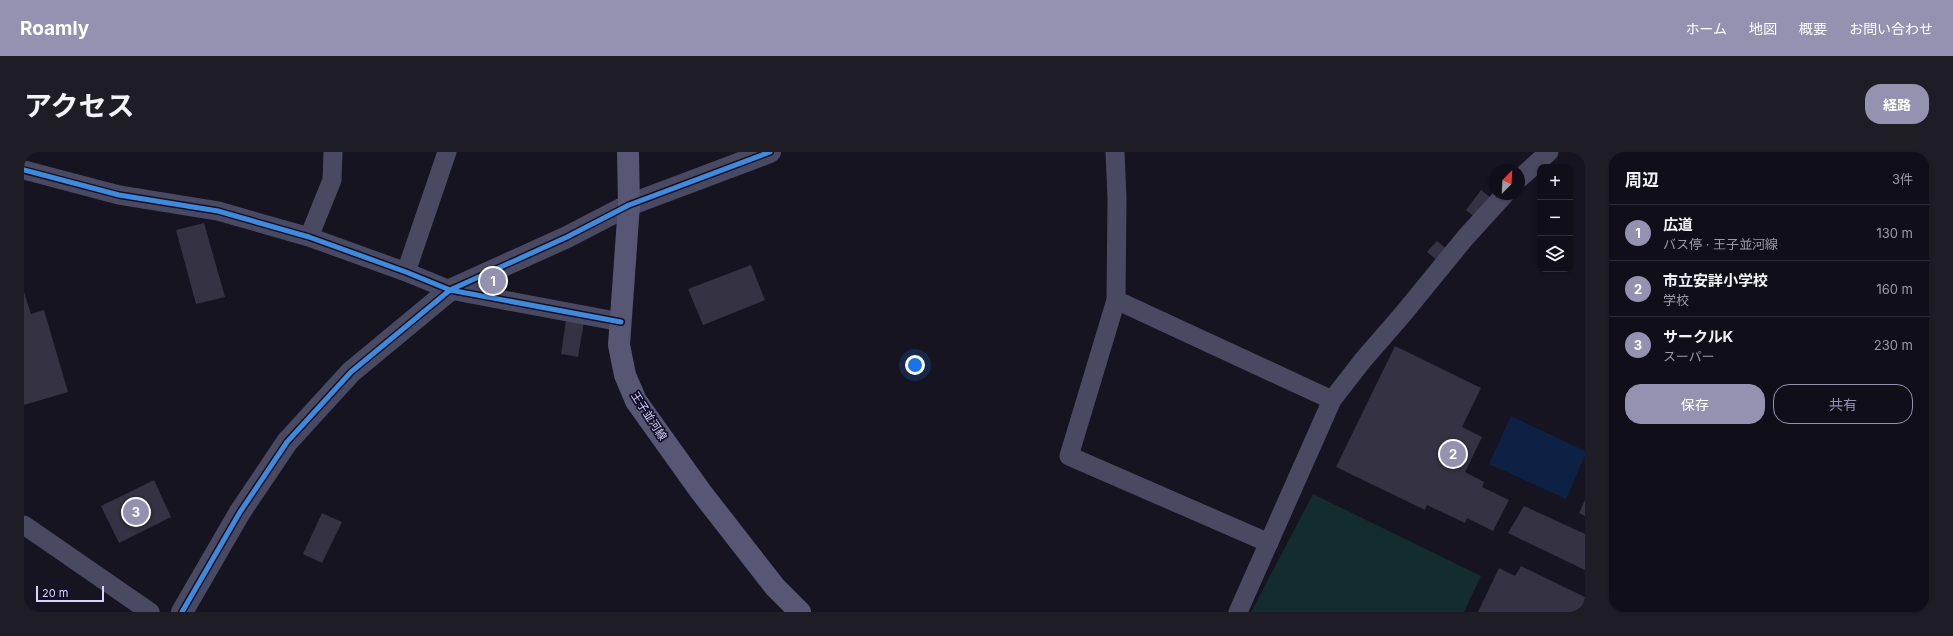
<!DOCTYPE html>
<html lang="ja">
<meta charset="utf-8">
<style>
body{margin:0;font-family:Inter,"Noto Sans JP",sans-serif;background:#1e1d26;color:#f1f3f6}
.controls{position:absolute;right:12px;top:12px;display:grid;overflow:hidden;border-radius:8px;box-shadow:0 1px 3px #0004}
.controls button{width:36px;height:36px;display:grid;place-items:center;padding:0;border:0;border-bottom:1px solid #302f38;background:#100f19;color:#f1f3f6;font:20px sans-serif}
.compass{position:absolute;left:1465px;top:12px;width:36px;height:36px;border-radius:50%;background:#100f19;box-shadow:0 1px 3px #0004;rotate:24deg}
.scale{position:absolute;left:12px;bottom:10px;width:68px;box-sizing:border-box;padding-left:4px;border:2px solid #d9d4ff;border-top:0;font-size:11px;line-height:14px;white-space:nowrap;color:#d9d4ff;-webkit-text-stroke:3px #130f26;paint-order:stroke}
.you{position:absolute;left:891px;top:213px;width:14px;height:14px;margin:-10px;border:3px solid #fff;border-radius:50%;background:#1a73e8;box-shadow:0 0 0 6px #1a73e833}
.badge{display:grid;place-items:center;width:26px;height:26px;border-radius:50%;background:#9591b1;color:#fff;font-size:13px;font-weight:700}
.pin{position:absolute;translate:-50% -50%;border:2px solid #fff;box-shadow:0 1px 4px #0006}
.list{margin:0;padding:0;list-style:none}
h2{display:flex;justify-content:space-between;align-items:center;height:52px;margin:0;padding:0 16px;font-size:17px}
h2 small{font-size:13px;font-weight:400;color:#9c9ca2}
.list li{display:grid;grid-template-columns:26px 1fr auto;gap:12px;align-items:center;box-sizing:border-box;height:56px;padding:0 16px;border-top:1px solid #302f38}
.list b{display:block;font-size:15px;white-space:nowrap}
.list p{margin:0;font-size:13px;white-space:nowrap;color:#9c9ca2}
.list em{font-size:13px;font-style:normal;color:#9c9ca2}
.actions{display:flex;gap:8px;padding:12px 16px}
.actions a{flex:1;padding:9px 0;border:1px solid #9591b1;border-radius:16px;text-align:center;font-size:14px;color:#9591b1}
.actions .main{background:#9591b1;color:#fff}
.icon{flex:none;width:22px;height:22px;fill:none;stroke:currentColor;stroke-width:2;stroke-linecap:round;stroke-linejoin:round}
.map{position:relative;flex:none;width:1561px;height:460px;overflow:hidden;border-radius:16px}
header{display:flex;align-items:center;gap:24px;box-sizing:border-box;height:56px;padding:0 20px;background:#9591b1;color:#fff}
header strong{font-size:19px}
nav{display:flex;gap:22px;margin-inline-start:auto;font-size:14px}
.intro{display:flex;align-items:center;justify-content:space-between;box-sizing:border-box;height:96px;padding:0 24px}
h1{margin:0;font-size:28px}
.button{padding:10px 18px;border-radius:16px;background:#9591b1;color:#fff;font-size:14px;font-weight:700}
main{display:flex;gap:24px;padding:0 24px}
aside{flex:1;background:#100f19;border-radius:16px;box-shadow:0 1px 3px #0004}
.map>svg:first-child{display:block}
.green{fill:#132c2d}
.water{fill:#0d2144}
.building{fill:#343243}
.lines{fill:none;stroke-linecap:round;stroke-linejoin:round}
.minor{stroke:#4a4962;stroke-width:19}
.tertiary{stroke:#4a4962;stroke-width:22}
.secondary{stroke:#575674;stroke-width:22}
.cycleway-casing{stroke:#130f26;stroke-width:8}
.cycleway{stroke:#408adc;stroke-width:5}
.labels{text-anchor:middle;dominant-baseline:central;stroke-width:3.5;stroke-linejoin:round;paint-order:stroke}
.street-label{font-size:11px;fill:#d9d4ff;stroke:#130f26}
</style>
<header>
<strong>Roamly</strong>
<nav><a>ホーム</a><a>地図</a><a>概要</a><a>お問い合わせ</a></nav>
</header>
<div class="intro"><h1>アクセス</h1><a class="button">経路</a></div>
<main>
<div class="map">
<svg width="1561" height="460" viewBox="0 0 1561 460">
<rect width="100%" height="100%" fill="#161421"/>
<!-- green -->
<path class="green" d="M 1289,342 L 1457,424 L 1440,460 L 1227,460 Z"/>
<!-- water -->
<path class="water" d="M 1487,264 L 1561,299 L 1561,304 L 1542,347 L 1465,312 Z"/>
<!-- building -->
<path class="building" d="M 1457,38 L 1468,47 L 1452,66 L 1442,58 Z
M 180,71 L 201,145 L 172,152 L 152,78 Z
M 1413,89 L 1424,98 L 1415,110 L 1403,100 Z
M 727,113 L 741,148 L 679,173 L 664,137 Z
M 0,140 L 7,162 L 20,158 L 44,240 L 0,253 Z
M 542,167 L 560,170 L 554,205 L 537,202 Z
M 1371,194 L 1457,236 L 1438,275 L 1458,285 L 1441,320 L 1460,330 L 1458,335 L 1485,348 L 1469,379 L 1443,366 L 1441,371 L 1403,353 L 1401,358 L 1312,315 Z
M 130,328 L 147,365 L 95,391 L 77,354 Z
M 1561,348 L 1561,364 L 1555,361 Z
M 1500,354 L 1561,382 L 1561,418 L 1484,381 Z
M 298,361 L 318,370 L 298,411 L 279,402 Z
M 1497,414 L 1561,445 L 1561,460 L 1454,460 L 1475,416 L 1491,424 Z"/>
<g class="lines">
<!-- minor -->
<path class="minor" d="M 1091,0 L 1093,46 L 1092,148 L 1045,304 L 1245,391
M 0,18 L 95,43 L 194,59 L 285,85 L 382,120 L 426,138 L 597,170
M 1495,27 L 1525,0
M 285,85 L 308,28 L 309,0
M 382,120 L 423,0
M 1092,148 L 1308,248
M 0,373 L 126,460
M 1214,460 L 1308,248 L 1339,208 L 1379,162 L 1441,86 L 1481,42"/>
<!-- tertiary -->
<path class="tertiary" d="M 158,460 L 216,360 L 263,290 L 327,220 L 426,138 L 543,85 L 605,53 L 746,0"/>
<!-- secondary -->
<path class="secondary" d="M 604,0 L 605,53 L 595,193 L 601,223 L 612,249 L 677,340 L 751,435 L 776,460"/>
<defs>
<path id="cycleway" d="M 0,18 L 95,43 L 194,59 L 285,85 L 382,120 L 426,138 L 597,170
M 158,460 L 216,360 L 263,290 L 327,220 L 426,138 L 543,85 L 605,53 L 746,0"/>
</defs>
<!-- cycleway casing -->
<use href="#cycleway" class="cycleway-casing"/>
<!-- cycleway -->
<use href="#cycleway" class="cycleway"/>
</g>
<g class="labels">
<!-- street labels -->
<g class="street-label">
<text transform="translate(625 264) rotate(57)">王子並河線</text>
</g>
</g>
</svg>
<div class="controls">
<button>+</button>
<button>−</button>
<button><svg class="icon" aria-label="layers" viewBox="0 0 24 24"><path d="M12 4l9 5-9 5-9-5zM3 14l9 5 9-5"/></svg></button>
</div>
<svg class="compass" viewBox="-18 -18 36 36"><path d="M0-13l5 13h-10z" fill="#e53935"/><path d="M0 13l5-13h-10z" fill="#9c9ca2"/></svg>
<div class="scale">20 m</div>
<div class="you"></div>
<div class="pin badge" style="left:469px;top:129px">1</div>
<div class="pin badge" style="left:1429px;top:302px">2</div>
<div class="pin badge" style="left:112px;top:360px">3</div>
</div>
<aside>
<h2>周辺<small>3件</small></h2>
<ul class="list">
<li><span class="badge">1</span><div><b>広道</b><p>バス停 · 王子並河線</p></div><em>130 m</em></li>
<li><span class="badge">2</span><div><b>市立安詳小学校</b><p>学校</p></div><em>160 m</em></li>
<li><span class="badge">3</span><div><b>サークルK</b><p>スーパー</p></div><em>230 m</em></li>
</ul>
<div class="actions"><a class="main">保存</a><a>共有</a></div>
</aside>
</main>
